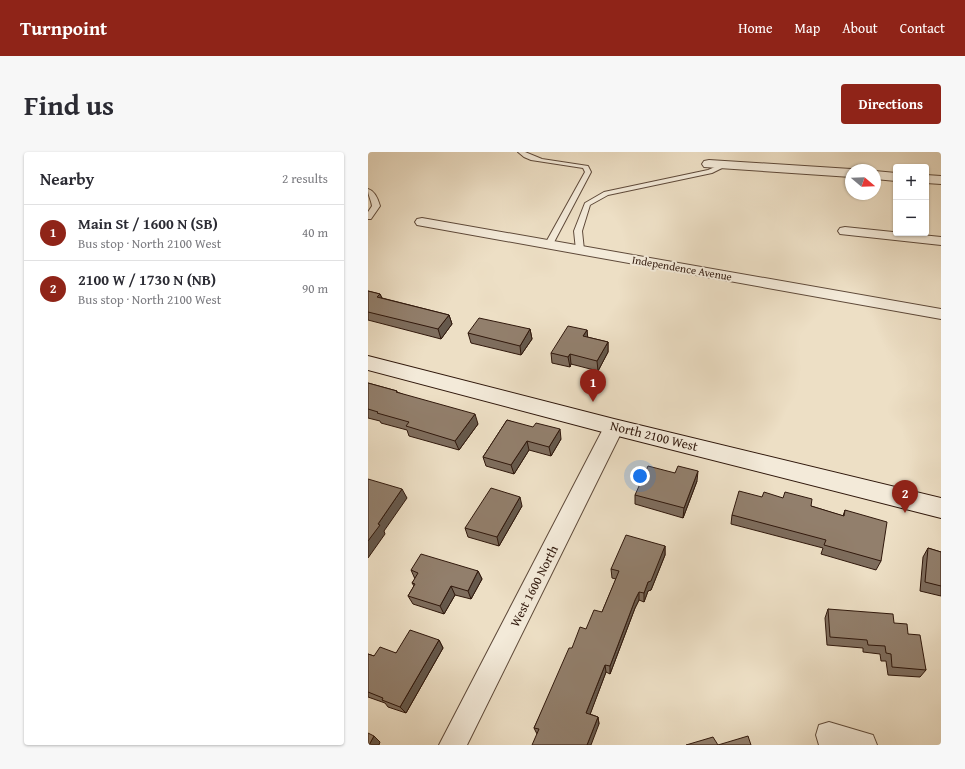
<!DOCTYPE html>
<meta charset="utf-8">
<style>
body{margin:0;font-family:"Gentium Book Plus",serif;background:#f7f7f7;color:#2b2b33}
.controls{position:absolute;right:12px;top:12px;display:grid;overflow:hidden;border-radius:4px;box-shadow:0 1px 3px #0004}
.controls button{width:36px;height:36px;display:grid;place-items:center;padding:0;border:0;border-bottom:1px solid #e1e1e2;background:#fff;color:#2b2b33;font:20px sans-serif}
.compass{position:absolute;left:477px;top:12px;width:36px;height:36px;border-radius:50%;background:#fff;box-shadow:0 1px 3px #0004;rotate:109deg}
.you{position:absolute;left:272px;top:324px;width:14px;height:14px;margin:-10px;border:3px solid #fff;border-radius:50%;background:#1a73e8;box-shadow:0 0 0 6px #1a73e833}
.badge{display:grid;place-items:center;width:26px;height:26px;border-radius:50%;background:#8f2418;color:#fff;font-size:13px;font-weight:700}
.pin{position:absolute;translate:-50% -33px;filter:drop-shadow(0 1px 2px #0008)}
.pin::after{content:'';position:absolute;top:21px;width:14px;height:12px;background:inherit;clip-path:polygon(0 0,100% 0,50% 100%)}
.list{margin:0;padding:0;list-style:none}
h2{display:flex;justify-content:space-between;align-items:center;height:52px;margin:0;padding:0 16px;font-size:17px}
h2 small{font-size:13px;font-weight:400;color:#7c7c81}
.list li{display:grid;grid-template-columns:26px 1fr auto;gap:12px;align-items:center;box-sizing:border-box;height:56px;padding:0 16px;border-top:1px solid #e1e1e2}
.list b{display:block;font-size:15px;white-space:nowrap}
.list p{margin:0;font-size:13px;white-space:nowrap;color:#7c7c81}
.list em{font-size:13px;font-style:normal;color:#7c7c81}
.map{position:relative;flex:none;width:573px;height:593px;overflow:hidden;border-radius:4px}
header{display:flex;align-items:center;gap:24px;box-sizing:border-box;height:56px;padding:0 20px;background:#8f2418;color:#fff}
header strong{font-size:19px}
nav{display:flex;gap:22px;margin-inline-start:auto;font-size:14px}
.intro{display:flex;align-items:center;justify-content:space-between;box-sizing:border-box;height:96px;padding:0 24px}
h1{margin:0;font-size:28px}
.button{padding:10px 18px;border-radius:4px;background:#8f2418;color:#fff;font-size:14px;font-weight:700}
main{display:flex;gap:24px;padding:0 24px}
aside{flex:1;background:#fff;border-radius:4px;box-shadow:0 1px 3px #0004}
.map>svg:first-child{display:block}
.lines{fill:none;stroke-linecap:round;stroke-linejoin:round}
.lane-casing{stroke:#5f4a3a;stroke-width:2}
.street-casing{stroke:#5f4a3a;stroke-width:2}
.secondary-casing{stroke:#30180c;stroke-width:2}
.lane{fill:#f3ead9;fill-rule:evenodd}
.street{fill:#f3ead9;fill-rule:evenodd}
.secondary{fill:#f3ead9;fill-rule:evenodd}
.wall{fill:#7e6d5d;stroke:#30180c}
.shaded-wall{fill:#66594c;stroke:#30180c}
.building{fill:#927f6c;stroke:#30180c}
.labels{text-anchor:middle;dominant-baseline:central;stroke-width:4;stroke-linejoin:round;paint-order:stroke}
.far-street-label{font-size:11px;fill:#30180c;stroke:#f3ead9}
.street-label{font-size:13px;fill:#30180c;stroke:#f3ead9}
</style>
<header>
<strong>Turnpoint</strong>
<nav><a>Home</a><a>Map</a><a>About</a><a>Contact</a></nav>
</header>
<div class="intro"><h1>Find us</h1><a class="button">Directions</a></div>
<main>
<aside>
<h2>Nearby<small>2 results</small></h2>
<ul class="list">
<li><span class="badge">1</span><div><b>Main St / 1600 N (SB)</b><p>Bus stop · North 2100 West</p></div><em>40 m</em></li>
<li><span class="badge">2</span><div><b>2100 W / 1730 N (NB)</b><p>Bus stop · North 2100 West</p></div><em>90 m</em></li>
</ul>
</aside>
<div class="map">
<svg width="573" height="593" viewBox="0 0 573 593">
<rect width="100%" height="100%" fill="#eddfc5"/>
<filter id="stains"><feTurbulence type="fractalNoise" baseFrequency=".005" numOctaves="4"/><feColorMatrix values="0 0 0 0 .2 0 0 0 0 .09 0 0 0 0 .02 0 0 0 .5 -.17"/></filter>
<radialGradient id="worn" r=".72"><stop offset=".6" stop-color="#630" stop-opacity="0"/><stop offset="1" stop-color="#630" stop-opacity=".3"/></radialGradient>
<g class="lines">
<defs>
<path id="lane" d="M 150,0 L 157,0 L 174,7 L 220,14 L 223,20 L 184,94 L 178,94 L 177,92 L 217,20 L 215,16 L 163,8 L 156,5 Z
M 356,11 L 358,12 L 358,14 L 344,21 L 240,43 L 222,53 L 214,79 L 216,98 L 212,100 L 208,98 L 206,79 L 217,51 L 236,40 L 340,18 Z
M 0,37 C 7,39 10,47 12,54 L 3,67 L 0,67 L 0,60 L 4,54 C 3,47 0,44 0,37 Z"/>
<path id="street" d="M 341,8 L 483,17 L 487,18 L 483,18 L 483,25 L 336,15 L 334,12 L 336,9 Z
M 507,19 L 528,21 L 528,29 L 507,27 Z
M 558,23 L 573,24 L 573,32 L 558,31 Z
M 54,66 L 573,157 L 573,167 L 49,73 L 47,70 L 49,67 Z
M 477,75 L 573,85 L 573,93 L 472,82 L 470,79 L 472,76 Z
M 246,268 L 253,270 L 256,275 L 99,593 L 71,593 L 236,275 L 239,270 Z
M 461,570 L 505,583 L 509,593 L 451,593 L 448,583 L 451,573 Z"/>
<path id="secondary" d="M 0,204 L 246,267 L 573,346 L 573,366 L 246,283 L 0,218 Z"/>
</defs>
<!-- lane casing -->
<use href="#lane" class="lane-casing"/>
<!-- street casing -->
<use href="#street" class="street-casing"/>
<!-- secondary casing -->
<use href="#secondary" class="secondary-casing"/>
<!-- lane -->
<use href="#lane" class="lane"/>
<!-- street -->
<use href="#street" class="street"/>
<!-- secondary -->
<use href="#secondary" class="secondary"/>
</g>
<!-- wall -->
<path class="wall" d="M 0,139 L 12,142 L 14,146 L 81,163 L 84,172 L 73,187 L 0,168 Z
M 162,177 L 164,187 L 153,203 L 103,191 L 100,181 Z
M 219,178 L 219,185 L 240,190 L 240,200 L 230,219 L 203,212 L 202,215 L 184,211 L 183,201 Z
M 0,231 L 29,239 L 29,240 L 110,272 L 91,298 L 41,284 L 39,278 L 13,271 L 12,269 L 0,266 Z
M 139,268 L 193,287 L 183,304 L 161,298 L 146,322 L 118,314 L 115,305 Z
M 307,321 L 329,329 L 315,366 L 267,352 L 267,343 Z
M 154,354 L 131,394 L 100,385 L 97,376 Z
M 443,354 L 475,364 L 477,358 L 513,409 L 508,418 L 453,402 L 455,396 L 363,372 L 364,363 Z
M 297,394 L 297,403 L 283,438 L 280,439 L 276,450 L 271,448 L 267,456 L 242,522 L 238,520 L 222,562 L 230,565 L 231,572 L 169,582 L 166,576 L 204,496 L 218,477 L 234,460 L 248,427 L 244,426 L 243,417 Z
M 560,396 L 573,400 L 573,444 L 552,439 L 555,405 Z
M 43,418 L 110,419 L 114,427 L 103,447 L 87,443 L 76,462 L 45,452 L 40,444 L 46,434 L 44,431 L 47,427 Z
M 460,457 L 540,482 L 558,518 L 552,525 L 520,523 L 518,509 L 513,509 L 512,502 L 495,500 L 495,496 L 459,493 L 457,466 Z
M 71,488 L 75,496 L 38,561 L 20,555 L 17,551 L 0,545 L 0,502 L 6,504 L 28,501 Z"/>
<!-- shaded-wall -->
<path class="shaded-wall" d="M 12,142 L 16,151 L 9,145 Z
M 81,163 L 84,172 L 73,187 L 70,177 Z
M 162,177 L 164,187 L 153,203 L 152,194 Z
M 219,178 L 220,188 L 215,184 Z
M 240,190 L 240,200 L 230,219 L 229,209 Z
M 202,202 L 203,212 L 202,215 L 200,205 Z
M 107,262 L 110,272 L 91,298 L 87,289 Z
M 192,277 L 193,287 L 183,304 L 181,295 Z
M 159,289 L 161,298 L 146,322 L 143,313 Z
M 330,319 L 329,329 L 315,366 L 316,356 Z
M 34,337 L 39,346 L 16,379 L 17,382 L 0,406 L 0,389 L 10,372 Z
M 152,345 L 154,354 L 131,394 L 129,385 Z
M 297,394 L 297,403 L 283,438 L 280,439 L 276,450 L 276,441 L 280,430 Z
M 110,419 L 114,427 L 103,447 L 100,439 Z
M 83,434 L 87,443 L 76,462 L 72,454 Z
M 271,440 L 271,448 L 267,456 L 242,522 L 242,514 L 267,448 Z
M 71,488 L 75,496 L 38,561 L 32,555 Z
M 237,513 L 238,520 L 220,568 L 218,561 Z
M 230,565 L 231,572 L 223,593 L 219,593 Z
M 6,584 L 12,590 L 11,593 L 1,593 Z"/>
<!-- building -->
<path class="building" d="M 0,139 L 12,142 L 9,145 L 81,163 L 70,177 L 0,160 Z
M 111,166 L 162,177 L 152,194 L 100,181 Z
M 200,174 L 219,178 L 215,184 L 240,190 L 229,209 L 202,202 L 200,205 L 183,201 Z
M 0,231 L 29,239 L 28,240 L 107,262 L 87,289 L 38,274 L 41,270 L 9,261 L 10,260 L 0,257 Z
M 139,268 L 165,275 L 168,271 L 192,277 L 181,295 L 159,289 L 143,313 L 115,305 Z
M 280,314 L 307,321 L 310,314 L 330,319 L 316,356 L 267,343 Z
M 0,327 L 34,337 L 10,372 L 12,373 L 0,389 Z
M 123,336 L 152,345 L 129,385 L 97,376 Z
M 371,339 L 394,345 L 396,340 L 415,346 L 417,340 L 444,347 L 443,354 L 476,364 L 477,358 L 519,370 L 513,409 L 456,393 L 458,388 L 364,363 Z
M 258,383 L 297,394 L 283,429 L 280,430 L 276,441 L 271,440 L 267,448 L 242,514 L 237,513 L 218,561 L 230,565 L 219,593 L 164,593 L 171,577 L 166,576 L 201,496 L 204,496 L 212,475 L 218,477 L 226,458 L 234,460 L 251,419 L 243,417 Z
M 560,396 L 573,400 L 573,434 L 557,430 Z
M 53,402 L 110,419 L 100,439 L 83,434 L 72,454 L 40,444 L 47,432 L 44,431 L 50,421 L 43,418 Z
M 460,457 L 525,462 L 526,471 L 539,472 L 540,482 L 552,483 L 558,518 L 524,515 L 523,502 L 518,501 L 517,494 L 500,493 L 499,488 L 462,485 Z
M 42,478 L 71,488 L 32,555 L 14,548 L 15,546 L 0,540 L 0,502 L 6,504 L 12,495 L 28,501 Z
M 0,581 L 6,584 L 1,593 L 0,593 Z
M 380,584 L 383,593 L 318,593 L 345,585 L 350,593 Z"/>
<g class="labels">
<!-- far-street labels -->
<g class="far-street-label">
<text transform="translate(314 116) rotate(10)">Independence Avenue</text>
</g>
<!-- street labels -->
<g class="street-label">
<text transform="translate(286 284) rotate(14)">North 2100 West</text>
<text transform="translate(166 434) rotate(-63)">West 1600 North</text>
</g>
</g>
<rect width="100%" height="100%" filter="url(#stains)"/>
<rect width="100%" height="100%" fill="url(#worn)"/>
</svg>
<div class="controls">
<button>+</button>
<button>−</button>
</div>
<svg class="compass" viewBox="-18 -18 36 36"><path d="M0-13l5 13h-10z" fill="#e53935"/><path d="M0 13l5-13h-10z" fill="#7c7c81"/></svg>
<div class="you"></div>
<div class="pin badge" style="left:225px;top:250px">1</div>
<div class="pin badge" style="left:537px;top:361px">2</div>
</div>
</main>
